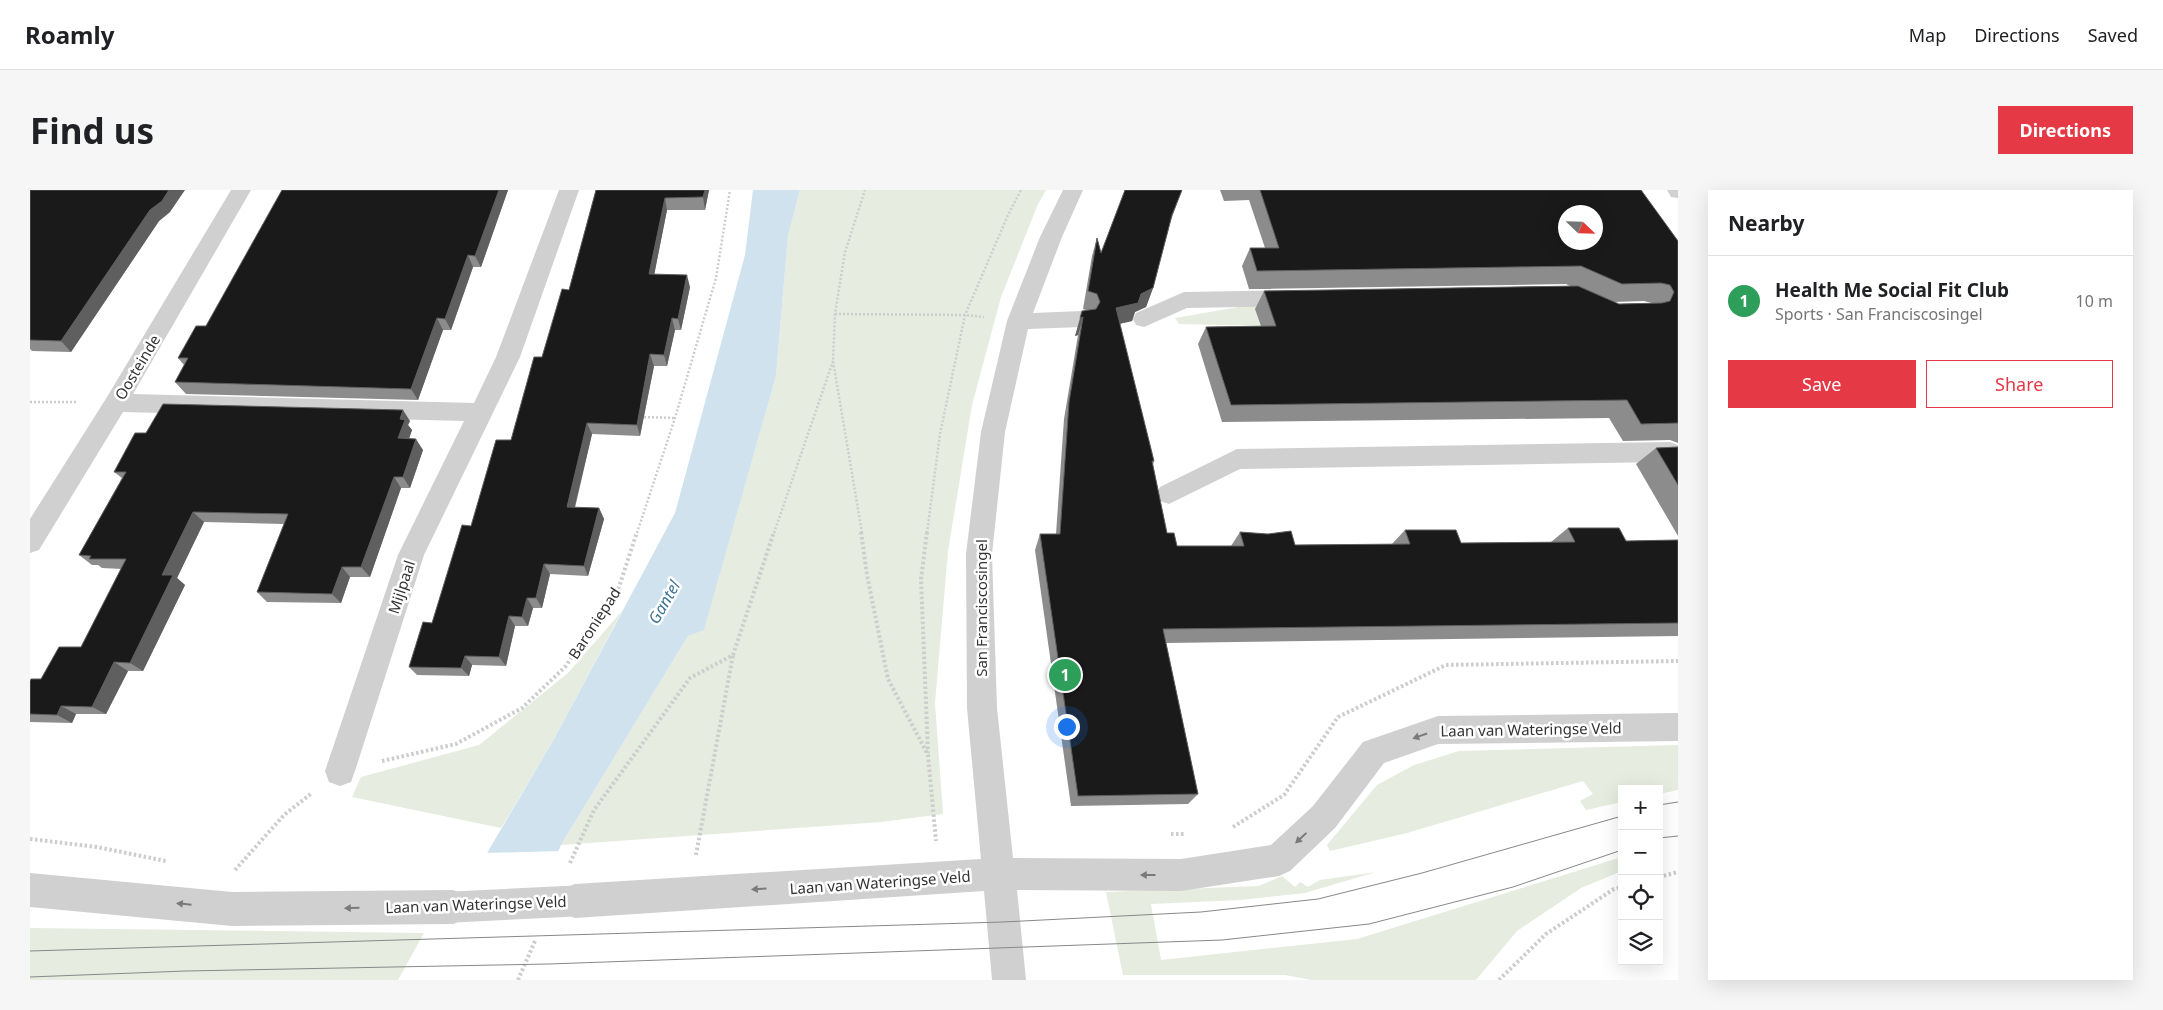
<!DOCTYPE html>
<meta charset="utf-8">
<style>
body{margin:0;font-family:"Noto Sans",sans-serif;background:#f6f6f6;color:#202124}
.controls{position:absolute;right:15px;bottom:15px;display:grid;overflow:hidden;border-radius:0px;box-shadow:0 5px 20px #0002}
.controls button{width:45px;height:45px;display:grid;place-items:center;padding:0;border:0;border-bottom:1px solid #e0e0e0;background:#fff;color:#202124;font:25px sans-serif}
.compass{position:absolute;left:1528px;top:15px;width:45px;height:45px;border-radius:50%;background:#fff;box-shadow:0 5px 20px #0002;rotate:113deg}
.you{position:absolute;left:1036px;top:536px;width:18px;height:18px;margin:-12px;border:4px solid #fff;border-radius:50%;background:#1a73e8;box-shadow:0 0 0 8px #1a73e833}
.badge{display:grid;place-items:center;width:32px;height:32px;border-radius:50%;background:#e63946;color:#fff;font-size:16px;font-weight:700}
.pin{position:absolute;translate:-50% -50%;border:2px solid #fff;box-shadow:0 1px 5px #0006}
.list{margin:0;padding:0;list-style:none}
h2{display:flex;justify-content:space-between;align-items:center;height:65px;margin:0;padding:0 20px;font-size:21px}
h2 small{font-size:16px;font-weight:400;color:#757577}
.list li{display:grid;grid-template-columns:32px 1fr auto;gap:15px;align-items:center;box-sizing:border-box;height:90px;padding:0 20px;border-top:1px solid #e0e0e0}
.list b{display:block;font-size:19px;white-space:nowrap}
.list p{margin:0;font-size:16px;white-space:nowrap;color:#757577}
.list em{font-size:16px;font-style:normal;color:#757577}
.actions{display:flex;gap:10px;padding:15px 20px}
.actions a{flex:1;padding:11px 0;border:1px solid #e63946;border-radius:0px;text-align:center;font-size:18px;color:#e63946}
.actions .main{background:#e63946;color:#fff}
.icon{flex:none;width:28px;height:28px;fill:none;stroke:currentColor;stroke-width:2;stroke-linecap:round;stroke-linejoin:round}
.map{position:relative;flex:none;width:1648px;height:790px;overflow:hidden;border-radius:0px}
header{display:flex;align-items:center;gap:30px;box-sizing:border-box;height:70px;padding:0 25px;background:#fff;border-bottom:1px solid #e0e0e0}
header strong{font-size:24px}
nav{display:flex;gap:28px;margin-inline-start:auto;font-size:18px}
.intro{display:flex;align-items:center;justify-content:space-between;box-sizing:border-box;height:120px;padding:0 30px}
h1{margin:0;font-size:35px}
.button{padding:12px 22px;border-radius:0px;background:#e63946;color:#fff;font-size:18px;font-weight:700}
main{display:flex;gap:30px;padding:0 30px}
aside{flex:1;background:#fff;border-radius:0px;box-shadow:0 5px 20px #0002}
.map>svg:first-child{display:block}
.green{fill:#e6ecdf}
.water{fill:#cfe2ee}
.pier{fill:#fff}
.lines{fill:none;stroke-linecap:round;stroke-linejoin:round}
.path-far1{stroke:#cdcdcd;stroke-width:2.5;stroke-dasharray:2 2;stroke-linecap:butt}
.path{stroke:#cdcdcd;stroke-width:4;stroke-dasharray:2.5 2.5;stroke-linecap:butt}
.minor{fill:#d0d0d0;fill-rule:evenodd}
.tram{stroke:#888;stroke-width:1}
.minor-bridge{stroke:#d0d0d0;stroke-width:31}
.wall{fill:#8c8c8c;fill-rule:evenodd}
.shaded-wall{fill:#5f5f5f}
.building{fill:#1a1a1a;stroke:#5f5f5f;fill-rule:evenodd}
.oneway{fill:#7a7a7a}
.labels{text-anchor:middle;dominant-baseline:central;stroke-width:5;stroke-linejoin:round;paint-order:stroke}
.street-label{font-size:15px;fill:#333;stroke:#fff}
.water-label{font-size:16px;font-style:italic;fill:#3f7597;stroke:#fff}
</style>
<header>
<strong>Roamly</strong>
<nav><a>Map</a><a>Directions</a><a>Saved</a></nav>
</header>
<div class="intro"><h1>Find us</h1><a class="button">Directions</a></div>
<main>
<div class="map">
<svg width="1648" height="790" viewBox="0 0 1648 790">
<rect width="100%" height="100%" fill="#fff"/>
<!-- green -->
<path class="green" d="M 770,0 L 1016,0 L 1008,14 L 971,107 L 942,215 L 918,361 L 905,513 L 913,624 L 851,632 L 531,655 L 658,446 L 674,439 L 746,186 L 758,44 Z
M 1226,114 L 1269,137 L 1149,134 L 1145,128 Z
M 592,421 L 524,549 L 471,638 L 322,607 L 331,587 L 449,555 L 538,483 Z
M 1648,555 L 1648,600 L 1629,604 L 1629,599 L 1592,599 L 1592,612 L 1556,620 L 1550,611 L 1563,604 L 1553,591 L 1377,643 L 1300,661 L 1297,655 L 1347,595 L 1384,575 L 1429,561 Z
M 1592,667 L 1592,681 L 1551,698 L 1487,741 L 1446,790 L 1282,790 L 1255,785 L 1093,785 L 1076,702 L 1229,696 L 1252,686 L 1265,697 L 1270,692 L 1278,697 L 1290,690 L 1346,682 L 1275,703 L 1210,710 L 1121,714 L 1131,770 L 1327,749 Z
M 0,738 L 394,743 L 368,790 L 0,790 Z"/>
<!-- water -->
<path class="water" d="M 723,0 L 770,0 L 758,45 L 746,186 L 674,440 L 658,446 L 531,655 L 472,790 L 387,790 L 460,658 L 524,549 L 645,323 L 715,65 Z"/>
<!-- pier -->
<path class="pier" d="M 531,661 L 475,790 L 385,790 L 454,663 Z"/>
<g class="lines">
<!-- path-far1 -->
<path class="path-far1" d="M 805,124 L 935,125 L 954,127
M 0,212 L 47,212
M 610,227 L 645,228
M 607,343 L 645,228 L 686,88 L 700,0
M 744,343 L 803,171
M 832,343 L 803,171 L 805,124 L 815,62 L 835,0
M 897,343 L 910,244 L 935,125 L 978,25 L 991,0"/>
<!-- path -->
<path class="path" d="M 831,342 L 837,385 L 858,489 L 898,565 L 906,651
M 897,342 L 891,389 L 898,563
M 352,571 L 426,554 L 492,518 L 535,477 L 587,403 L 607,342
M 1203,637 L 1254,605 L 1308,527 L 1416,475 L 1648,471
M 1141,644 L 1155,644
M 0,649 L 67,657 L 136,671
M 666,665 L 703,465
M 540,673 L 564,620 L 660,488 L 703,465 L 744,342
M 205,680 L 254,625 L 282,603
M 1629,687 L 1648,682
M 488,790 L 505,751
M 1469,790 L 1516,744 L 1584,699 L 1592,697"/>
<!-- minor -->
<path class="minor" d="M 201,0 L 221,0 L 103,204 L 444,213 L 466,167 L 529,0 L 549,0 L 490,167 L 394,365 L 325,581 L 321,592 L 310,596 L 299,592 L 295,581 L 368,365 L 434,231 L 93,222 L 9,360 L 0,363 L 0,329 L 77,207 Z
M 1033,0 L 1053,0 L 1032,47 L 1003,123 L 1052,121 L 1060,123 L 1063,129 L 1060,135 L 1052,137 L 998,139 L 975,242 L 962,364 L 967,518 L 983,668 L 1151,669 L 1241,655 L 1283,616 L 1333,552 L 1408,526 L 1648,523 L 1648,551 L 1408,554 L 1354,573 L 1305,638 L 1260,681 L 1249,686 L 1151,701 L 987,700 L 996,790 L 962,790 L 954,701 L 545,728 L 533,723 L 528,711 L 533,699 L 545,694 L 951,669 L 937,518 L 936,364 L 951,242 L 977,131 L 1010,47 Z
M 1637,0 L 1648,0 L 1648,8 L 1641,7 Z
M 1266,100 L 1274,103 L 1277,108 L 1274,113 L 1266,116 L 1157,118 L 1114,137 L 1106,135 L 1103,129 L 1106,123 L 1154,102 Z
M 1640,252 L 1648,255 L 1648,285 L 1639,282 L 1633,272 L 1210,279 L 1139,314 L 1130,311 L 1126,304 L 1130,297 L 1207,259 Z
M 0,683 L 202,702 L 423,700 L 435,705 L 440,717 L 435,729 L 423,734 L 202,736 L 0,717 Z"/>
<!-- tram -->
<path class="tram" d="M 1629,615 L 1648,612
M 1629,648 L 1648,646
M 0,761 L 973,732 L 1171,722 L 1288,709 L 1392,683 L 1592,626
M 0,787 L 156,781 L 519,774 L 1192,750 L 1339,734 L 1483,697 L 1592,660"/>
<!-- minor-bridge -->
<path class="minor-bridge" d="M 423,717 L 545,711"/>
</g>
<!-- wall -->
<path class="wall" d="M 0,0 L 140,22 L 129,31 L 41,162 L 2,161 L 0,159 Z
M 252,0 L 478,0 L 451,77 L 443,77 L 421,140 L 413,140 L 388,210 L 156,204 L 145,192 L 154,175 L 148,168 L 176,136 Z
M 566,0 L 679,0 L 675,20 L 637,20 L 624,85 L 660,97 L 651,140 L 645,140 L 637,176 L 624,176 L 610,246 L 562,244 L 545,318 L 569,318 L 574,329 L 558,386 L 520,384 L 512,418 L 503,418 L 498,436 L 485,436 L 476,476 L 442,475 L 439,486 L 387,485 L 379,477 L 402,433 L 441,336 L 481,250 L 539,100 Z
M 1095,0 L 1152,0 L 1141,30 L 1123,98 L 1116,117 L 1105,122 L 1102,131 L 1089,134 L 1124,271 L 1123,275 L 1137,343 L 1147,356 L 1201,356 L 1210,342 L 1265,355 L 1362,354 L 1375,340 L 1431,353 L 1521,352 L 1538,338 L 1596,351 L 1648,350 L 1648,446 L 1136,453 L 1168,604 L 1158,614 L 1041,616 L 1005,360 L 1010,344 L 1026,344 L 1034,229 L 1048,145 L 1045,146 L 1056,120 L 1053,119 L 1062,66 L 1067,48 L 1071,63 Z
M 1190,0 L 1611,0 L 1648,51 L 1648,253 L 1640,250 L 1593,251 L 1579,228 L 1192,232 L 1168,154 L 1176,137 L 1231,136 L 1225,119 L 1234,101 L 1540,96 L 1536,94 L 1219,99 L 1212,76 L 1220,58 L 1235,58 L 1219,10 L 1194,11 ZM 1614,111 L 1622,113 L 1589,114 L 1584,112 Z
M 380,231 L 378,235 L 382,240 L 379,249 L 393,260 L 380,298 L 371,298 L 340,387 L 320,387 L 311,413 L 237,412 L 227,402 L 254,334 L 174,332 L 147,388 L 155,395 L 113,481 L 98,481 L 76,524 L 46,524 L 42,533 L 0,532 L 0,491 L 11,489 L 51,457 L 92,379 L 72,378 L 68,375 L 62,375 L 49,365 L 92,288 L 84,282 L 116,243 Z
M 1648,257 L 1648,346 L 1606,274 L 1626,258 Z"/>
<!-- shaded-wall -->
<path class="shaded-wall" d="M 139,0 L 155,0 L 140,22 L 129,31 L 41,162 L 31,151 L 120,20 Z
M 469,0 L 478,0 L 451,77 L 445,66 Z
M 675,0 L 679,0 L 675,20 L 673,7 Z
M 635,8 L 637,20 L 622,96 L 619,84 Z
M 438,65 L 443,77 L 421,140 L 415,129 Z
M 657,85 L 660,97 L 651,140 L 648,129 Z
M 1123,98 L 1116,117 L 1105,122 L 1102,131 L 1080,136 L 1086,118 L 1111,104 Z
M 1053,127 L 1048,145 L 1045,146 L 1050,128 Z
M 407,128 L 413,140 L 388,210 L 381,199 Z
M 642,128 L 645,140 L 637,176 L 634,165 Z
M 620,164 L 624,176 L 610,246 L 607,235 Z
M 373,220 L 380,231 L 378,235 L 382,240 L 375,259 L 368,248 L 370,229 Z
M 557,233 L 562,244 L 542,328 L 537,317 Z
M 386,249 L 393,260 L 380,298 L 373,287 Z
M 364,287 L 371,298 L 340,387 L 331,377 Z
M 569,318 L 574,329 L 558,386 L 554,376 Z
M 163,322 L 174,332 L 147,388 L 155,395 L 113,481 L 100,473 L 132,385 Z
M 514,374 L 520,384 L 512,418 L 506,408 Z
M 312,377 L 320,387 L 311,413 L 302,404 Z
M 497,408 L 503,418 L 498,436 L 492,427 Z
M 479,426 L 485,436 L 476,476 L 469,467 Z
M 435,466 L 442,475 L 439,486 L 431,478 Z
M 84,472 L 98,481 L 76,524 L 62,517 Z
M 31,516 L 46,524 L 42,533 L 27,525 Z"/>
<!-- building -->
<path class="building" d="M 0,0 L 139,0 L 132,11 L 120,20 L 31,151 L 0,150 Z
M 252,0 L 469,0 L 445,66 L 438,65 L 415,129 L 407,128 L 381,199 L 145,192 L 158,168 L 148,168 L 166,136 L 176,136 Z
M 566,0 L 675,0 L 673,7 L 635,8 L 619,84 L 657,85 L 648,129 L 642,128 L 634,165 L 620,164 L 607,235 L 557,233 L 537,317 L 569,318 L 554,376 L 514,374 L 506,408 L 497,408 L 492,427 L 479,426 L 469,467 L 435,466 L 431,478 L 379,477 L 393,432 L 402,433 L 432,335 L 441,336 L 466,250 L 481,250 L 504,167 L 512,167 L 532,99 L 539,100 Z
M 1095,0 L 1152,0 L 1142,25 L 1123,98 L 1111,104 L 1108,113 L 1086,118 L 1124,271 L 1122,271 L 1137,343 L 1144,343 L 1147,356 L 1214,356 L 1210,342 L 1238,344 L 1261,341 L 1265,355 L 1380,354 L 1375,340 L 1426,340 L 1431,353 L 1545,352 L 1538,338 L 1589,338 L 1596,351 L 1648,350 L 1648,433 L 1133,439 L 1168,604 L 1048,606 L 1010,344 L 1030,344 L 1039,212 L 1053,127 L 1050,128 L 1052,121 L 1066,119 L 1070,112 L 1067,104 L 1058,101 L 1067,48 L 1071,63 Z
M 1230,0 L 1611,0 L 1648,51 L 1648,233 L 1611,234 L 1597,210 L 1201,215 L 1176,137 L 1246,136 L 1234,101 L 1548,96 L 1589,114 L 1632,113 L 1640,111 L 1644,102 L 1640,95 L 1631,93 L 1592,94 L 1551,76 L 1227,81 L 1220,58 L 1249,58 ZM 1536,22 L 1566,22 L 1566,52 L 1536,52 Z
M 133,214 L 373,220 L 370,229 L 375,230 L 368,248 L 386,249 L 373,287 L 364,287 L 331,377 L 312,377 L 302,404 L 227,402 L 258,324 L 163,322 L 132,385 L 143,385 L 100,473 L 84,472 L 62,517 L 31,516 L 27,525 L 0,524 L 0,491 L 1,489 L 11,489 L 29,457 L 51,457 L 96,369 L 59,369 L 61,366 L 49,365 L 96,282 L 84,282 L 105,243 L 116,243 Z
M 1648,257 L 1648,295 L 1626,258 Z"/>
<!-- one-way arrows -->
<defs><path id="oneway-solid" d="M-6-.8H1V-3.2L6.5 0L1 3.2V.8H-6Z" transform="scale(1.25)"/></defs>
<g class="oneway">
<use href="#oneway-solid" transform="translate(1390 546) rotate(161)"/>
<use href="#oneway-solid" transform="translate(1271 648) rotate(137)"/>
<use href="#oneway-solid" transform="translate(1118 685) rotate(-180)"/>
<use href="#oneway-solid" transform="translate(729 699) rotate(176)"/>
<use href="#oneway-solid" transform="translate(154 714) rotate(-174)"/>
<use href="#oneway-solid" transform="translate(322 718) rotate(179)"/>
</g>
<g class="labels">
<!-- street labels -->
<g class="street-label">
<text transform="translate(107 177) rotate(-59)">Oosteinde</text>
<text transform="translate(371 397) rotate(-72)">Mijlpaal</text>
<text transform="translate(951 418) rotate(-90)">San Franciscosingel</text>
<text transform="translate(564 433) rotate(-57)">Baroniepad</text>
<text transform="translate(1501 539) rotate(-1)">Laan van Wateringse Veld</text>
<text transform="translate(850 692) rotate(-4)">Laan van Wateringse Veld</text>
<text transform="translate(446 714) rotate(-2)">Laan van Wateringse Veld</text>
</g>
<!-- water labels -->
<g class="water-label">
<text transform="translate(634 412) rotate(-60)">Gantel</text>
</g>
</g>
</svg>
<div class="controls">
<button>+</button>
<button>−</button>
<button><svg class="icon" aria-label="locate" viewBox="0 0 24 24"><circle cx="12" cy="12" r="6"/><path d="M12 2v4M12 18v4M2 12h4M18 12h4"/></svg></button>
<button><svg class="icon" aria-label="layers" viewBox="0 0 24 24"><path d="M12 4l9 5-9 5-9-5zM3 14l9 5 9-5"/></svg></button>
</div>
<svg class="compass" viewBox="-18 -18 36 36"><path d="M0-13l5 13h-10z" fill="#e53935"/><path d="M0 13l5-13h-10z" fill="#757577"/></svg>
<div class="you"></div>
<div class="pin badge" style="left:1035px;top:485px;background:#2e9e5b">1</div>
</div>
<aside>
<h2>Nearby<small></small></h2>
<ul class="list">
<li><span class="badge" style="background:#2e9e5b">1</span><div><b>Health Me Social Fit Club</b><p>Sports · San Franciscosingel</p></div><em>10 m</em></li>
</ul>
<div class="actions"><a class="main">Save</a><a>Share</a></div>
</aside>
</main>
